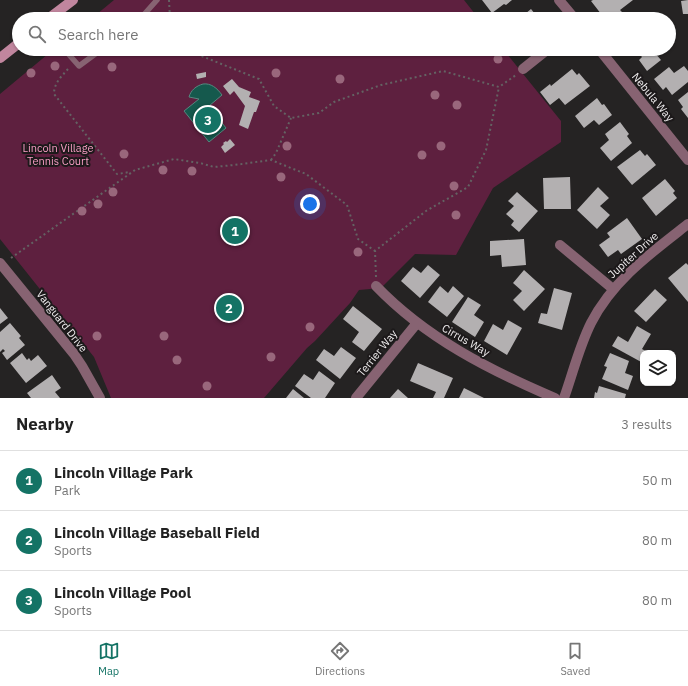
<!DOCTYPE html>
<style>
body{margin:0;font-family:"IBM Plex Sans",sans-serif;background:#f2f2f2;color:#222}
.controls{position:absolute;right:12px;bottom:12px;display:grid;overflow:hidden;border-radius:8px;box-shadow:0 1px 3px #0004}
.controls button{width:36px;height:36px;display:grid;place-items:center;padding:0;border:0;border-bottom:1px solid #e0e0e0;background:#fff;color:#222;font:20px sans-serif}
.you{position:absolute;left:310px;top:204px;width:14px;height:14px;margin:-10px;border:3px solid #fff;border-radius:50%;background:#1a73e8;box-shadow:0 0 0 6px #1a73e833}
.badge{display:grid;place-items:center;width:26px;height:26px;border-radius:50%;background:#147365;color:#fff;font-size:13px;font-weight:700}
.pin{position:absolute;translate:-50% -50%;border:2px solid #fff;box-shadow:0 1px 4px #0006}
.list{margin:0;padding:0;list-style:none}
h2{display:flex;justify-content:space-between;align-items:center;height:52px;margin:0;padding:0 16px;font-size:17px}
h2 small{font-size:13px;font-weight:400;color:#767676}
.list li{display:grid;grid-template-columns:26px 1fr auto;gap:12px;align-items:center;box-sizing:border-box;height:60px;padding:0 16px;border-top:1px solid #e0e0e0}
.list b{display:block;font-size:15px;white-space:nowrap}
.list p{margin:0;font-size:13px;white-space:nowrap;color:#767676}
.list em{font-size:13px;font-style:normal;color:#767676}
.icon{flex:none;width:22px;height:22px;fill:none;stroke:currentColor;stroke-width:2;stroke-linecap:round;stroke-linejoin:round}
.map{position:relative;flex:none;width:688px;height:398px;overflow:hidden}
.search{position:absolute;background:#fff;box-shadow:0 1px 3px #0004;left:12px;right:12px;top:12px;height:44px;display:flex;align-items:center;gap:10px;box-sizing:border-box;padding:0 14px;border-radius:22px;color:#767676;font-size:15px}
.sheet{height:232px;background:#fff}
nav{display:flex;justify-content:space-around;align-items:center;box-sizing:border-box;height:56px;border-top:1px solid #e0e0e0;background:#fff;font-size:11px;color:#767676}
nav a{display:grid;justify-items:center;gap:2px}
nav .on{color:#147365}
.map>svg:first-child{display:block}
.green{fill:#5e203f}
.water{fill:#15594d;stroke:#57867e}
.building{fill:#b3b0b1}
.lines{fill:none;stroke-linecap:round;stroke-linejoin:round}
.path{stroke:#646263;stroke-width:2;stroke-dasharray:2 3;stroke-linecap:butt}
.lane{stroke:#876372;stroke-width:5.5}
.street{stroke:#876372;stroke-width:10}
.secondary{stroke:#c1869e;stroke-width:10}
.tree{fill:#99677c}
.labels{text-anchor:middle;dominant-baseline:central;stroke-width:4;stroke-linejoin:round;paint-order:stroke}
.street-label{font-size:11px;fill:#f0eeef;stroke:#1c191a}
.park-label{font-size:11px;fill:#f89ec5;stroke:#1c191a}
</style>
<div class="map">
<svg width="688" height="398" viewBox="0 0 688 398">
<rect width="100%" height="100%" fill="#252323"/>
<!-- green -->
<path class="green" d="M 114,0 L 464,0 L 479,19 L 91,19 Z
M 54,49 L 503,49 L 561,121 L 561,142 L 493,188 L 456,255 L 415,254 L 381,288 L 359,290 L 350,303 L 327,328 L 315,341 L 307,348 L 264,398 L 111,398 L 94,357 L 0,239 L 0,94 Z"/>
<!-- water -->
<path class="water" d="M 203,84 C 211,83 217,88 222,95 L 209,106 L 226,128 L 209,142 L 184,111 L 199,99 L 189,97 C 191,90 196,86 203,84 Z"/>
<!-- building -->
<path class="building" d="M 482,0 L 512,0 L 506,5 L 504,4 L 492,13 Z
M 593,0 L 633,0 L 620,10 L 623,13 L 616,19 L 605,19 L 591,1 Z
M 688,0 L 688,14 L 683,14 L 681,1 Z
M 531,9 L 539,19 L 519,19 Z
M 638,49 L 659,49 L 654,52 L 661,60 L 647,71 L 639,60 L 642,57 L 636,50 Z
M 684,66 L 688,71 L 688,82 L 672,95 L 666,87 L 663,90 L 654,79 L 669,67 L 674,73 Z
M 572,69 L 577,75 L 579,73 L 590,86 L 565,105 L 559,98 L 550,105 L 540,92 L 550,84 L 551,86 Z
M 206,72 L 206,77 L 197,79 L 196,74 Z
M 232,79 L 239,87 L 251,92 L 249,97 L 260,101 L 256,112 L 254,112 L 248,129 L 239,125 L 245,106 L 234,91 L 230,95 L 223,86 Z
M 688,92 L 688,118 L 681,109 L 683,107 L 678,100 Z
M 597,98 L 602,105 L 604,104 L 612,115 L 599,125 L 594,120 L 584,128 L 575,116 Z
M 620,122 L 629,134 L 627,136 L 632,143 L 611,161 L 600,148 L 609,140 L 605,134 Z
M 230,139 L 235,145 L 225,153 L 221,147 L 224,144 L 223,143 L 226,141 L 227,142 Z
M 640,150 L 645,156 L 647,154 L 656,165 L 632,185 L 617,167 Z
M 570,177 L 571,209 L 544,209 L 543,178 Z
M 665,179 L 675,191 L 673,193 L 677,198 L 656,216 L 642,198 Z
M 598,187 L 609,198 L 600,206 L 610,215 L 597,229 L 577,210 Z
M 517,192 L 538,211 L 519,232 L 511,225 L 514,221 L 506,214 L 514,206 L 508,201 Z
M 627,218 L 642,239 L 621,254 L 618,250 L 608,257 L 599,245 L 610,237 L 607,233 Z
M 524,239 L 526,265 L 502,267 L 501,255 L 490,256 L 490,241 Z
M 686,263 L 688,265 L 688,302 L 668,278 Z
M 428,265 L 440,275 L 420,298 L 401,281 L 413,267 L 421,273 Z
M 524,270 L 545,289 L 524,311 L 513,300 L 522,291 L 513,283 Z
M 440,286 L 448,293 L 453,286 L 464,296 L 447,317 L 428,302 Z
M 554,288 L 572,293 L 562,330 L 538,323 L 541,313 L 547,314 Z
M 655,289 L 667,300 L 646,322 L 634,311 Z
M 468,297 L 481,305 L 474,315 L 484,322 L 475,337 L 452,322 Z
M 353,306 L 382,329 L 364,351 L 352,342 L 359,332 L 343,319 Z
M 0,308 L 8,318 L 0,324 Z
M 508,320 L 522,328 L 507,355 L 484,341 L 493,324 L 503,330 Z
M 10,323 L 21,336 L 19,338 L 25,345 L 7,360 L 2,353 L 5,351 L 3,349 L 0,352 L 0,332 Z
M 637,326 L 651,334 L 642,349 L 649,353 L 643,353 L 643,363 L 612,346 L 618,336 L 628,342 Z
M 341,347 L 356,358 L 340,379 L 316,360 L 324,349 L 334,356 Z
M 22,353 L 27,360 L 29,358 L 31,361 L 38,355 L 47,366 L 26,383 L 10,363 Z
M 610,353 L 629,361 L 625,373 L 633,376 L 628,390 L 602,379 L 607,367 L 604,366 Z
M 418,363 L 453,378 L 444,398 L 433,398 L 436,392 L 410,381 Z
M 319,371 L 335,383 L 325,398 L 311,398 L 295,386 L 304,374 L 313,380 Z
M 52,375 L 61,388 L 55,392 L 60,398 L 31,398 L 27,393 Z
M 599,386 L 626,394 L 625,398 L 594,398 L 595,392 L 597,393 Z
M 464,388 L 484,398 L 459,398 Z
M 293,389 L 304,398 L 286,398 Z
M 398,389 L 408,398 L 390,398 Z"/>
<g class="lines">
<!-- path -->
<path class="path" d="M 169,0 L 170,19
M 195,49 L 199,55 L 259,79 L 274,106 L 291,118 L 319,113 L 334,102 L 381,85 L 443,71 L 499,87 L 516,75
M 68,69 C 61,77 54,83 54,94 L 117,174 L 130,172
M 271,160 L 276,153 L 291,118
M 11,258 L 135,170 L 174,159 L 200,163 L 214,167 L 234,165 L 271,160 L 306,174 L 347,205 L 358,239 L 375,251
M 376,277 L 375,251 L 426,211 L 468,187 L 486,150 L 499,87"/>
<!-- lane -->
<path class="lane" d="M 140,19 L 157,0
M 64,49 L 79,66 L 102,49"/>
<!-- street -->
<path class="street" d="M 559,0 L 575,19
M 599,49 L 688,160
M 523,69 L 548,49
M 560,245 L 613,289
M 0,263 L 74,354 L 82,366 L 100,398
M 376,286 C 426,338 489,370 555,398
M 356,398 L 417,323
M 564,398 C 573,373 579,347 591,323 C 613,280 651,253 688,224"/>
<!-- secondary -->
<path class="secondary" d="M 48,19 L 73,0
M 0,58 L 19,43"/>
</g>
<!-- trees -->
<g class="tree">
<circle cx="498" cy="59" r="4.5"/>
<circle cx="55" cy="66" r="4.5"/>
<circle cx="112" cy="67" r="4.5"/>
<circle cx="31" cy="73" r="4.5"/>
<circle cx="276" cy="73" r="4.5"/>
<circle cx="340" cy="79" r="4.5"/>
<circle cx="435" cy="95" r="4.5"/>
<circle cx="457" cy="105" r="4.5"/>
<circle cx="287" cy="146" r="4.5"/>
<circle cx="441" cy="146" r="4.5"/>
<circle cx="124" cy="154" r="4.5"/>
<circle cx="422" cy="155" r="4.5"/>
<circle cx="163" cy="170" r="4.5"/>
<circle cx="192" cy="171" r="4.5"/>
<circle cx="281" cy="177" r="4.5"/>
<circle cx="454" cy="186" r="4.5"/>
<circle cx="113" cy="192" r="4.5"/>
<circle cx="98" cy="204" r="4.5"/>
<circle cx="82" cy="211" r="4.5"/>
<circle cx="456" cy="215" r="4.5"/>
<circle cx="358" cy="252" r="4.5"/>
<circle cx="310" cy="327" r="4.5"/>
<circle cx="97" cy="336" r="4.5"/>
<circle cx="164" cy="336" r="4.5"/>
<circle cx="271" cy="357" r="4.5"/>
<circle cx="177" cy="360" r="4.5"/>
<circle cx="207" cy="386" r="4.5"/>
</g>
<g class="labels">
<!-- street labels -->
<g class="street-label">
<text transform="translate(653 97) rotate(51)">Nebula Way</text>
<text transform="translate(633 255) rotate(-42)">Jupiter Drive</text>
<text transform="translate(62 321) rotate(52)">Vanguard Drive</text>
<text transform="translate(466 340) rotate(30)">Cirrus Way</text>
<text transform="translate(377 353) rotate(-51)">Terrier Way</text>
</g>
<!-- park labels -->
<g class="park-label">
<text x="58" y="148">Lincoln Village<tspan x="58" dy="13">Tennis Court</tspan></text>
</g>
</g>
</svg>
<div class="controls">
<button><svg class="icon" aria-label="layers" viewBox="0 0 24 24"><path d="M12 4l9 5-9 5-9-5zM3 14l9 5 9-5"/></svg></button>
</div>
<div class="you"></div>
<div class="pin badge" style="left:235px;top:231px">1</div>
<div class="pin badge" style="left:229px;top:308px">2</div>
<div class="pin badge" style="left:208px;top:120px">3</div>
<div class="search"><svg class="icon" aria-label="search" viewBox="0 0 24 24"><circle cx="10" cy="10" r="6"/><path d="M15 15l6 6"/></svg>Search here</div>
</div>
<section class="sheet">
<h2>Nearby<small>3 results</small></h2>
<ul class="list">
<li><span class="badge">1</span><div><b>Lincoln Village Park</b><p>Park</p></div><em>50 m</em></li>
<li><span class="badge">2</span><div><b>Lincoln Village Baseball Field</b><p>Sports</p></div><em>80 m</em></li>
<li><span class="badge">3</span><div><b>Lincoln Village Pool</b><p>Sports</p></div><em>80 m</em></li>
</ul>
</section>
<nav>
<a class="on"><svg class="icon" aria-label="map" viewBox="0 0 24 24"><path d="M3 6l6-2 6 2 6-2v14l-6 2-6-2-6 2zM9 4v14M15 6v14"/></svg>Map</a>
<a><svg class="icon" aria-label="directions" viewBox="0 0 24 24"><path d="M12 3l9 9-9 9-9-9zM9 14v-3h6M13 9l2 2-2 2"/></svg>Directions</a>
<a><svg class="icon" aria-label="saved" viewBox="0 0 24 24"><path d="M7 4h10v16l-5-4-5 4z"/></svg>Saved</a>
</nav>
